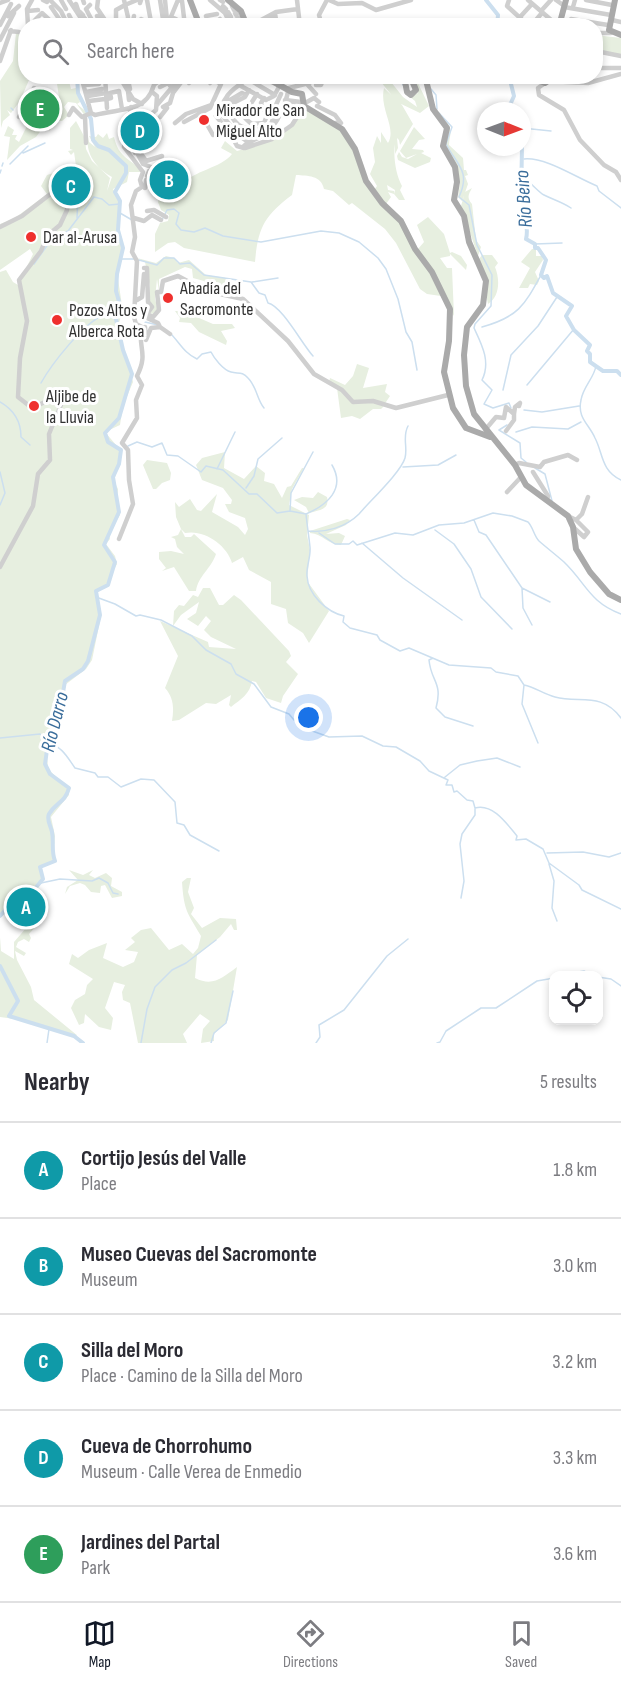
<!DOCTYPE html>
<meta charset="utf-8">
<style>
body{margin:0;font-family:"Sofia Sans Condensed",sans-serif;background:#f2f2f3;color:#2b2b33}
.controls{position:absolute;right:18px;bottom:18px;display:grid;overflow:hidden;border-radius:12px;box-shadow:0 3px 9px #0003}
.controls button{width:54px;height:54px;display:grid;place-items:center;padding:0;border:0;border-bottom:2px solid #e1e1e2;background:#fff;color:#2b2b33;font:30px sans-serif}
.compass{position:absolute;left:477px;top:102px;width:54px;height:54px;border-radius:50%;background:#fff;box-shadow:0 3px 9px #0003;rotate:91deg}
.you{position:absolute;left:309px;top:718px;width:21px;height:21px;margin:-15px;border:4px solid #fff;border-radius:50%;background:#1a73e8;box-shadow:0 0 0 9px #1a73e833}
.badge{display:grid;place-items:center;width:39px;height:39px;border-radius:50%;background:#111827;color:#fff;font-size:20px;font-weight:700}
.pin{position:absolute;translate:-50% -50%;border:3px solid #fff;box-shadow:0 2px 6px #0006}
.list{margin:0;padding:0;list-style:none}
h2{display:flex;justify-content:space-between;align-items:center;height:78px;margin:0;padding:0 24px;font-size:26px}
h2 small{font-size:20px;font-weight:400;color:#7c7c81}
.list li{display:grid;grid-template-columns:39px 1fr auto;gap:18px;align-items:center;box-sizing:border-box;height:96px;padding:0 24px;border-top:2px solid #e1e1e2}
.list b{display:block;font-size:22px;white-space:nowrap}
.list p{margin:0;font-size:20px;white-space:nowrap;color:#7c7c81}
.list em{font-size:20px;font-style:normal;color:#7c7c81}
.icon{flex:none;width:33px;height:33px;fill:none;stroke:currentColor;stroke-width:2;stroke-linecap:round;stroke-linejoin:round}
.map{position:relative;flex:none;width:621px;height:1043px;overflow:hidden}
.search{position:absolute;background:#fff;box-shadow:0 3px 9px #0003;left:18px;right:18px;top:18px;height:66px;display:flex;align-items:center;gap:15px;box-sizing:border-box;padding:0 21px;border-radius:24px;color:#7c7c81;font-size:22px}
.sheet{height:558px;background:#fff}
nav{display:flex;justify-content:space-around;align-items:center;box-sizing:border-box;height:84px;border-top:2px solid #e1e1e2;background:#fff;font-size:16px;color:#7c7c81}
nav a{display:grid;justify-items:center;gap:3px}
nav .on{color:#111827}
.map>svg:first-child{display:block}
.green{fill:#e7efe0}
.lines{fill:none;stroke-linecap:round;stroke-linejoin:round}
.stream{stroke:#ccdfef;stroke-width:1.5}
.river{stroke:#ccdfef;stroke-width:4}
.minor{stroke:#cfcfcf;stroke-width:4.5}
.major{stroke:#aaa;stroke-width:6}
.minor-bridge{stroke:#cfcfcf;stroke-width:4.5}
.poi-dot{fill:#ef302e;stroke:#fff;stroke-width:2}
.labels{text-anchor:middle;dominant-baseline:central;stroke-width:6;stroke-linejoin:round;paint-order:stroke}
.poi-label{font-size:18px;fill:#323232;stroke:#fff;text-anchor:start}
.water-label{font-size:20px;font-style:italic;fill:#3a6d9b;stroke:#fff}
</style>
<div class="map">
<svg width="621" height="1043" viewBox="0 0 621 1043">
<rect width="100%" height="100%" fill="#fff"/>
<!-- green -->
<path class="green" d="M 21,31 L 25,33 L 26,76 L 30,77 L 26,79 L 29,80 L 20,101 L 11,113 L 7,110 L 10,115 L 3,121 L 1,128 L 0,81 L 13,61 L 16,33 Z
M 596,35 L 621,38 L 621,55 L 596,49 Z
M 56,77 L 74,77 L 69,81 L 71,89 L 76,88 L 80,102 L 77,104 L 89,114 L 85,116 L 76,103 L 68,102 L 64,107 L 69,115 L 62,121 L 58,121 L 49,131 L 48,111 L 51,111 L 49,115 L 59,97 Z
M 377,77 L 387,77 L 403,97 L 417,107 L 415,101 L 410,97 L 418,93 L 412,77 L 415,77 L 429,106 L 420,113 L 397,102 Z
M 384,88 L 402,105 L 413,124 L 400,145 L 399,140 L 397,138 L 398,148 L 395,154 L 395,144 C 393,157 396,175 402,186 L 400,190 L 405,200 L 399,200 L 394,194 L 395,190 L 387,185 L 388,190 L 394,191 L 394,194 L 388,192 L 391,197 L 386,204 L 374,190 L 377,186 L 370,174 L 375,162 L 373,148 L 377,136 L 381,143 L 381,132 L 388,143 C 397,128 379,109 384,88 Z
M 303,108 L 335,124 L 352,146 L 363,176 L 396,216 L 431,272 L 441,296 L 427,294 L 420,289 L 396,243 L 385,229 L 352,203 L 349,205 L 333,191 L 324,189 C 321,175 308,176 296,175 L 292,195 C 264,216 258,228 255,262 L 184,248 L 175,242 L 168,243 L 155,252 L 155,234 L 160,223 L 168,221 L 169,215 L 161,210 L 158,202 L 163,187 L 179,187 C 195,169 220,169 232,154 L 221,148 L 225,141 L 237,151 C 271,141 282,138 303,108 Z
M 76,121 L 85,138 L 86,149 L 92,161 L 110,178 L 107,191 L 112,177 C 97,169 85,154 88,136 L 89,142 L 95,147 L 89,136 L 96,137 L 98,134 L 103,138 L 107,133 L 109,139 L 114,137 C 119,159 130,157 142,172 L 129,172 L 127,182 L 113,189 L 121,203 L 119,234 L 123,244 L 118,279 L 123,312 L 118,325 L 133,382 L 123,406 L 120,425 L 105,432 L 122,452 L 114,481 L 118,489 L 117,504 L 120,515 L 109,533 L 110,539 L 106,544 L 115,556 L 117,564 L 109,579 L 109,586 L 98,591 L 97,594 L 100,621 L 92,660 L 86,669 L 65,685 L 60,726 L 49,743 L 52,748 L 47,755 L 48,769 L 69,789 L 69,795 L 51,817 L 55,836 L 53,861 L 39,866 L 43,880 L 36,891 L 22,890 L 0,917 L 0,272 L 6,270 L 13,282 L 18,285 L 33,254 L 30,249 L 0,270 L 0,224 L 15,218 L 47,194 L 41,186 L 47,175 L 76,166 L 74,152 L 71,155 L 68,151 L 73,150 L 70,149 L 70,128 Z
M 446,121 C 454,131 449,136 449,145 L 463,158 L 464,170 L 466,170 L 468,175 L 465,176 L 468,184 L 462,201 L 458,197 L 460,184 L 444,143 L 449,132 Z
M 29,122 L 45,125 L 36,137 L 20,146 L 7,160 L 10,137 L 4,136 L 8,126 L 14,130 L 12,135 L 17,135 L 15,139 L 19,142 Z
M 414,127 L 425,139 L 419,140 L 412,149 L 423,150 L 424,152 L 421,153 L 431,158 L 430,162 L 415,168 L 398,160 L 397,156 L 399,152 L 402,157 L 408,159 L 417,154 L 406,158 L 400,151 Z
M 472,188 C 469,194 466,197 472,204 L 476,240 L 481,247 L 478,256 L 461,206 L 465,192 Z
M 428,217 L 444,234 L 450,253 L 452,252 L 461,256 L 467,265 L 466,270 L 450,254 L 450,256 L 440,258 L 447,268 L 452,268 L 454,316 L 418,249 L 424,242 L 417,225 Z
M 532,249 L 536,249 L 536,256 L 542,256 L 543,260 L 535,272 L 539,281 L 537,285 L 530,284 L 528,288 L 519,288 L 530,268 L 521,262 Z
M 482,255 L 492,255 L 498,263 L 495,267 C 500,279 500,297 488,304 L 479,259 Z
M 166,256 L 174,258 L 178,263 L 189,260 L 206,275 L 226,278 L 224,286 L 208,286 L 204,281 L 193,278 L 192,269 L 185,267 L 159,279 L 159,291 L 157,279 L 155,299 L 158,310 L 154,314 L 148,313 L 150,286 L 145,262 L 137,258 L 156,263 Z
M 175,311 L 183,311 L 213,324 L 232,324 L 235,328 L 221,331 L 227,341 L 226,345 L 199,332 L 191,323 L 179,322 L 180,318 Z
M 357,364 L 369,368 L 363,388 L 387,384 L 385,392 L 390,396 L 384,405 L 377,401 L 355,401 L 329,382 L 330,378 L 345,385 L 353,376 Z
M 337,388 L 355,403 L 373,401 L 384,406 L 381,409 L 373,409 L 360,419 L 352,416 L 341,418 Z
M 225,452 L 224,468 L 244,479 L 256,466 L 265,473 L 264,481 L 274,484 L 282,498 L 287,487 L 291,486 L 302,468 L 304,468 L 292,489 L 289,505 L 309,515 L 307,535 L 310,550 L 307,581 L 329,611 L 309,643 L 303,633 L 288,623 L 286,609 L 271,604 L 271,582 L 249,570 L 243,557 L 232,563 C 227,545 204,529 185,533 L 181,529 L 185,537 L 191,537 L 194,534 L 216,554 C 211,569 198,576 196,591 L 189,591 L 174,567 L 162,571 L 166,568 L 159,559 L 159,552 L 171,551 L 184,554 L 177,547 L 175,539 L 171,537 L 178,535 L 181,529 L 176,517 L 175,502 L 179,507 L 190,499 L 197,510 L 201,511 L 217,494 L 212,512 L 238,527 L 245,535 L 248,529 L 245,518 L 229,512 L 225,504 L 231,504 L 232,500 L 223,488 L 202,480 L 196,465 L 202,458 Z
M 147,460 L 167,463 L 171,473 L 170,480 L 162,483 L 156,489 L 153,489 L 143,465 Z
M 318,492 L 327,497 C 330,510 319,510 309,513 L 306,507 L 294,500 L 302,497 L 313,498 Z
M 347,519 L 350,520 L 346,525 L 326,534 L 339,533 L 345,536 L 341,545 C 330,546 323,534 310,533 L 310,531 Z
M 203,588 L 210,588 L 219,605 L 223,605 L 234,595 L 241,600 L 289,651 L 291,656 L 286,662 L 298,674 L 283,696 L 281,703 L 266,698 L 256,682 L 252,681 C 250,694 241,699 231,707 L 229,705 L 231,695 L 216,704 L 206,703 L 179,720 L 172,721 C 174,709 174,698 165,688 L 178,656 L 160,621 L 208,642 L 209,647 L 236,649 L 211,637 L 204,630 L 211,621 L 206,616 L 198,626 L 187,619 L 196,613 L 199,602 L 181,615 L 173,626 L 174,611 L 179,605 L 184,606 L 193,595 L 198,597 Z
M 69,870 L 83,875 L 93,870 L 89,875 L 95,878 L 106,873 L 112,878 L 111,886 L 122,892 L 122,896 L 112,898 L 105,885 L 101,886 L 100,893 L 91,892 L 85,885 L 80,883 L 70,886 L 65,894 L 67,887 L 78,880 Z
M 187,878 L 191,878 L 188,892 L 194,908 L 191,914 L 202,928 L 220,918 L 236,919 L 237,930 L 234,930 L 231,924 L 220,937 L 197,955 L 195,978 C 213,987 222,978 237,967 L 228,1020 L 214,1034 L 214,1041 L 201,1043 L 203,1029 L 210,1021 L 200,1014 L 183,1034 L 187,1043 L 138,1043 L 130,1003 L 123,1000 L 122,992 L 125,985 L 114,982 L 105,1008 L 113,1018 L 111,1030 L 99,1027 L 85,1014 L 84,1023 L 79,1025 L 71,1008 L 75,1000 L 85,994 L 87,985 L 93,979 L 69,964 L 72,954 L 78,958 L 89,950 L 107,943 L 103,958 L 123,967 L 134,962 L 138,952 L 125,950 L 135,942 L 131,938 L 141,930 L 151,928 L 169,950 L 182,944 L 193,954 L 198,948 L 201,936 C 187,912 184,911 182,882 Z
M 33,920 L 38,924 L 29,934 L 31,938 L 29,942 L 24,939 L 18,942 L 16,947 L 26,953 L 24,956 L 15,951 L 17,960 L 31,987 L 34,1000 L 78,1036 L 29,1021 L 0,1017 L 0,937 L 1,951 L 14,959 L 14,942 Z"/>
<g class="lines">
<!-- stream -->
<path class="stream" d="M 398,76 L 403,85
M 431,89 L 436,95 L 437,109
M 11,108 L 13,110
M 439,113 L 452,127 L 446,144 C 457,165 471,171 459,197 L 469,205 L 477,245 L 492,275 L 491,306 L 475,324 L 474,328 C 482,345 491,362 482,380 L 492,390 L 484,404 L 493,408 L 509,403 L 511,408
M 522,128 L 551,131
M 23,153 L 45,143
M 524,159 C 546,157 575,177 597,186 L 599,191 L 621,208
M 10,164 L 28,146
M 2,166 L 3,163
M 73,167 L 85,182 L 78,196 L 77,218
M 0,173 L 1,170
M 522,177 C 531,182 538,192 544,195 C 554,200 562,202 571,208
M 120,213 L 132,220
M 162,220 L 167,210 L 174,209 L 179,213 L 176,224 L 181,230 L 194,232 L 205,228 L 223,236 L 261,242 L 321,231 L 339,233 L 359,242 L 378,258 L 386,269 L 398,299 L 406,332 L 412,342 L 417,370
M 535,244 L 562,243
M 120,259 L 135,259
M 139,260 L 157,265 L 164,258 L 174,258 L 180,264 L 190,263 L 204,275 L 251,282 L 259,293 L 265,295 L 268,303 C 282,306 302,344 313,356
M 34,264 L 51,240 L 68,231 L 94,197 L 102,199 L 109,205 L 120,204
M 252,282 L 278,278
M 145,322 L 158,325
M 482,327 C 518,317 524,306 541,275
M 170,333 C 180,343 184,353 197,359 L 202,354 L 211,352 C 214,358 223,370 231,372 C 238,374 242,371 248,378 C 257,387 257,400 264,408
M 596,366 C 594,378 583,387 581,400 C 577,418 589,424 595,438 C 603,453 601,471 621,480
M 41,383 C 51,365 84,322 104,315 L 116,319
M 527,385 L 574,329
M 503,390 L 511,355 L 538,326 L 557,297
M 0,402 C 14,410 21,421 21,437 L 30,445
M 524,410 L 542,412 L 579,406
M 507,425 L 499,430 L 520,443 L 521,458 L 526,462
M 516,432 L 532,427 L 568,429 L 581,422
M 128,446 L 137,442 L 152,447 L 162,443 L 167,455 L 178,456 L 201,472 L 206,466 L 223,470 L 249,494 L 257,494 L 277,513 L 290,511 L 306,514 C 307,525 309,537 310,547 C 311,557 306,567 307,576 C 308,595 327,612 344,616 L 343,622 L 350,628 L 377,635 L 380,640 L 400,651 L 409,648 L 449,665 L 491,668 L 496,672 L 518,676 L 524,685 C 535,687 543,694 555,697 C 579,704 601,691 621,718
M 403,467 L 438,465 L 456,455
M 535,468 L 545,474 L 552,501
M 217,469 L 235,432
M 0,472 L 5,493 L 0,505
M 246,488 L 254,476 L 258,459 L 282,438
M 290,511 L 291,493 L 313,452
M 306,514 C 327,505 346,489 332,465
M 474,520 L 479,532 L 486,535 L 522,588 L 523,608 L 532,625
M 435,530 L 454,544 L 471,569 L 481,597 L 512,629
M 308,531 C 326,533 346,527 359,514 C 370,501 401,472 405,458 C 408,447 402,437 408,426
M 319,533 L 335,544 L 349,544 L 353,541 L 357,545 L 395,533 L 413,535 L 439,525 L 464,523 L 493,513 L 512,516 L 528,522 C 533,527 534,536 539,541 C 547,548 556,555 564,562 C 586,583 589,602 621,614
M 362,543 L 403,578 L 462,620
M 522,588 L 550,602
M 96,597 L 115,604 L 136,616 L 140,615 L 161,620 L 192,636 L 206,650 L 231,664 L 236,674 L 254,684 L 271,707 L 289,714 L 294,720 L 299,719 L 304,728 L 329,737 L 362,736 L 383,746 L 396,747 L 420,761 L 429,771 L 448,780 L 446,785 L 452,785 L 454,792 L 457,791 L 467,800 L 473,801 L 475,808 C 493,803 507,824 517,836 L 516,840 L 526,839 L 543,849 L 549,863 L 579,885 L 582,890 L 621,909
M 433,658 L 429,660 C 431,682 443,682 436,708 L 445,717 L 473,726
M 524,685 L 522,704 L 538,743
M 0,738 L 40,734 L 50,742
M 48,743 C 63,747 67,757 75,768 L 95,773 L 98,777 L 108,777 L 121,787 L 141,779 L 154,780 L 175,802 L 177,823 L 184,825 L 190,835 L 219,851
M 445,777 L 460,765 L 477,761 L 497,758 L 520,767
M 547,853 L 583,852 L 609,857 L 621,853
M 549,864 L 554,881 L 552,908 L 557,921
M 41,883 L 60,879 L 92,881 L 99,878 L 108,883 L 113,893 L 118,894
M 461,898 L 464,881 L 460,844 L 462,834 L 475,815 L 475,809
M 560,975 L 584,971 L 591,975
M 598,977 L 611,979 L 621,986
M 47,1043 L 49,1029
M 141,1043 L 147,1009 L 155,987 L 172,970 L 186,963 L 216,940
M 211,1043 L 214,1033 L 226,1023 L 233,991
M 316,1043 L 320,1037 L 319,1025 L 344,1010 L 387,956 L 408,939
M 437,1043 L 440,1042 L 446,1031 L 481,1008 L 496,1008 L 537,981 L 554,978"/>
<!-- river -->
<path class="river" d="M 486,0 L 498,15 L 497,26
M 509,76 L 514,96 L 510,105 L 514,111
M 522,146 L 521,202 L 526,208 C 524,218 529,229 526,239 L 535,244 L 535,248 L 538,248 L 546,260 L 541,275 L 544,278 L 547,276 L 553,293 L 572,306 L 566,316 L 574,330 L 590,345 L 587,351 L 590,354 L 590,362 L 603,371 L 617,371 L 621,375
M 0,916 L 12,903 L 17,892 L 24,887 L 32,892 L 43,879 L 40,867 L 55,861 C 51,851 54,842 52,832 C 51,826 46,820 49,814 C 56,802 65,803 69,788 L 50,774 L 45,764 L 48,743 L 56,733 L 65,681 L 83,669 L 88,661 L 100,615 L 96,591 L 108,585 L 115,562 L 104,545 L 119,512 L 113,477 L 119,464 L 121,450 L 108,442 L 105,433 L 119,418 L 132,374 L 123,350 L 116,319 L 120,305 L 116,291 L 117,274 L 123,248 L 118,230 L 120,201 L 115,192 L 126,173 L 126,166 L 109,150 L 98,146 L 93,140 L 91,119 L 78,93 L 77,76
M 0,966 L 18,1001 L 9,1016 L 74,1036 L 83,1043"/>
<!-- minor -->
<path class="minor" d="M 43,0 L 47,2
M 50,0 L 61,11 L 68,26
M 61,0 L 66,9
M 69,0 L 86,26
M 83,0 L 84,3
M 98,0 L 97,8 L 109,26
M 124,0 L 128,17 L 127,26
M 147,0 L 151,22
M 160,0 L 164,26
M 165,0 L 167,20
M 178,0 L 182,1 L 185,26
M 210,0 L 225,13 L 231,26
M 220,0 L 223,2
M 297,0 L 300,26
M 329,0 L 338,4 L 362,3 L 376,10 L 411,0
M 509,0 L 507,6 L 529,26
M 528,0 L 557,25
M 556,0 L 563,5
M 586,0 L 612,5
M 0,3 L 8,0
M 140,3 L 141,0
M 76,4 L 78,10
M 90,5 L 86,9 L 95,26
M 125,5 L 137,0
M 223,6 L 226,9
M 232,6 L 234,10
M 51,7 L 62,23 L 59,25
M 564,7 L 611,15
M 573,7 L 575,0
M 28,11 L 38,10
M 541,11 L 551,0
M 80,12 L 83,15 L 81,16 L 79,13 Z
M 225,13 L 228,12 L 231,17
M 235,13 L 236,13 L 237,14 L 236,15 Z
M 69,15 L 73,23
M 82,15 L 91,26
M 8,16 L 19,6
M 271,16 L 272,21 L 276,20 L 275,13
M 171,17 L 176,19 L 174,26
M 520,17 L 531,5
M 571,19 L 608,25
M 35,20 L 42,13 L 56,26
M 99,20 L 97,16 L 99,16 L 99,26
M 116,20 L 116,10 L 125,5
M 612,20 L 621,22
M 78,21 L 80,26
M 233,21 L 243,16
M 164,22 L 170,19 L 178,0
M 209,24 L 206,16 L 217,14
M 0,25 L 11,4
M 213,25 L 220,19
M 28,26 L 27,9 L 32,0
M 132,26 L 134,16
M 139,26 L 141,19 L 156,26
M 179,26 L 181,21
M 250,26 L 276,12 L 298,9
M 322,26 L 319,15 L 327,0
M 531,26 L 541,14
M 10,31 L 19,32
M 596,33 L 611,33
M 0,40 L 14,13
M 596,51 L 621,56
M 0,61 L 11,30
M 596,68 L 621,68
M 81,76 L 91,113
M 105,76 L 107,108
M 119,76 L 128,91 L 129,100
M 127,76 L 130,89
M 186,78 L 189,83 L 193,80
M 82,79 L 95,79
M 248,79 L 275,95
M 171,80 L 173,76
M 315,80 L 320,77 L 323,80 L 321,85 L 316,85
M 290,81 L 305,77 L 309,83
M 548,81 L 588,83 L 621,74
M 271,82 L 294,76
M 306,83 L 316,94
M 545,83 L 538,88 L 539,95 L 564,110 L 580,140 L 604,165 L 616,172 L 621,180
M 155,84 L 166,76
M 84,85 L 99,84
M 241,86 L 266,100 L 274,96 L 280,85
M 160,87 L 168,83 L 171,87
M 128,91 L 133,99 L 142,104
M 86,92 L 102,89
M 110,93 L 119,91 L 122,109
M 110,93 L 111,98 L 107,99 L 108,94 Z
M 88,96 L 106,93
M 226,98 C 237,104 241,117 252,124 L 264,123 L 268,113
M 226,98 L 224,101 C 235,126 238,130 265,129
M 226,98 C 231,88 242,85 250,76
M 264,98 L 261,103 L 263,109 L 270,113 L 271,106
M 230,100 L 242,93 L 246,95
M 285,100 L 301,102 L 300,104
M 89,101 L 105,99
M 233,103 L 245,97 L 249,90
M 305,103 L 314,98 L 319,102
M 157,105 L 174,85 L 182,79
M 25,106 L 36,107
M 317,106 L 335,115 L 341,123 L 335,123
M 131,107 L 124,147 L 143,172 L 140,180 L 142,187 L 136,191 L 131,205 L 135,237 L 132,252 L 137,261 L 134,317 L 136,324 L 142,327
M 163,107 L 170,103 L 173,93 L 186,76
M 275,107 L 281,94
M 217,109 L 238,135 L 248,142
M 91,113 L 95,115 C 126,107 150,114 156,76
M 282,113 L 287,115 L 294,102
M 69,115 L 73,108 L 82,117 L 91,113
M 85,116 L 86,143
M 216,116 L 230,133 L 237,146 L 244,148
M 243,116 L 257,94
M 19,117 L 34,88
M 160,117 L 167,108
M 184,122 L 210,108 L 221,84 L 214,80 L 210,83 L 212,77
M 175,123 L 186,114 L 211,105
M 201,123 L 205,121 L 213,135
M 271,124 L 277,108
M 134,135 L 138,125
M 243,147 C 248,141 253,141 260,137 C 277,128 285,106 289,88 L 309,83
M 245,148 L 272,139 L 292,125 L 304,106
M 135,153 L 132,145 L 136,140
M 142,155 L 146,161 L 162,156
M 145,188 L 146,180 L 150,180 L 147,176 L 151,167 L 143,164 L 135,149 L 142,140 L 138,125 L 156,110 L 157,96 L 152,92
M 147,211 L 154,210 L 166,217
M 134,218 L 144,221 L 152,215 L 161,220
M 0,227 L 22,216 L 62,185 L 69,190 L 67,210 L 60,225 L 47,236 L 41,251 L 19,280 L 27,321 L 20,358 L 18,397 L 32,408 L 58,396 L 63,400 L 49,434 L 50,460 L 38,474 L 33,506 L 0,567
M 144,268 L 147,268 L 148,302 L 152,307 L 147,314
M 137,300 L 142,297 L 144,274
M 147,314 L 153,317 L 159,310 L 157,292 L 161,292 L 163,281 L 178,276 L 206,291 L 243,299 L 288,341 L 314,374 L 342,390 L 353,402 L 373,401 L 396,408 L 448,395
M 145,327 L 146,340 L 151,328 L 160,327 L 158,323 L 147,318
M 160,327 L 170,334
M 514,414 L 515,407 L 520,403 L 519,406
M 485,430 L 496,417 L 504,418 L 506,407 L 514,414 L 514,420 L 506,431
M 515,465 L 519,463 L 540,467 L 544,462 L 568,455 L 577,460
M 533,472 L 548,496 L 547,500
M 507,492 L 521,477
M 568,516 L 576,520 L 588,532 L 584,537 L 573,527
M 576,520 L 582,514 L 588,497
M 119,539 L 133,504 L 129,480 L 128,450 L 122,443 L 137,418 L 136,400 L 142,385 L 137,376 C 149,352 137,348 142,327"/>
<!-- major -->
<path class="major" d="M 190,0 L 200,26
M 228,0 L 241,11 L 247,26
M 615,0 L 609,30 L 621,35
M 559,26 L 566,0
M 263,76 L 292,92 L 302,94 L 304,106 L 342,129 L 355,149 L 366,181 L 382,203 L 401,221 L 415,249 L 432,272 L 450,309 L 449,341 L 444,372 L 453,408 L 466,428 L 490,437
M 404,76 L 407,92 L 411,95 L 416,90 L 410,76
M 425,76 L 433,109 L 447,128 L 443,146 L 455,167 L 457,182 L 454,200 L 464,216 L 469,242 L 486,281 L 483,305 L 467,327 L 464,355 L 466,386 L 474,414 L 515,465 L 526,485 L 568,516 L 573,527 L 576,549 L 590,572 L 609,594 L 621,600
M 543,76 L 541,81 L 545,83 L 548,81 L 547,76"/>
<!-- minor-bridge -->
<path class="minor-bridge" d="M 309,83 L 315,80"/>
</g>
<!-- markers -->
<g class="poi-dot">
<circle cx="204" cy="120" r="6"/>
<circle cx="31" cy="237" r="6"/>
<circle cx="168" cy="298" r="6"/>
<circle cx="57" cy="320" r="6"/>
<circle cx="34" cy="406" r="6"/>
</g>
<g class="labels">
<!-- poi labels -->
<g class="poi-label">
<text x="216" y="110">Mirador de San<tspan x="216" dy="21">Miguel Alto</tspan></text>
<text x="43" y="237">Dar al-Arusa</text>
<text x="180" y="288">Abadía del<tspan x="180" dy="21">Sacromonte</tspan></text>
<text x="69" y="310">Pozos Altos y<tspan x="69" dy="21">Alberca Rota</tspan></text>
<text x="46" y="396">Aljibe de<tspan x="46" dy="21">la Lluvia</tspan></text>
</g>
<!-- water labels -->
<g class="water-label">
<text transform="translate(524 199) rotate(-94)">Río Beiro</text>
<text transform="translate(55 722) rotate(-76)">Río Darro</text>
</g>
</g>
</svg>
<div class="controls">
<button><svg class="icon" aria-label="locate" viewBox="0 0 24 24"><circle cx="12" cy="12" r="6"/><path d="M12 2v4M12 18v4M2 12h4M18 12h4"/></svg></button>
</div>
<svg class="compass" viewBox="-18 -18 36 36"><path d="M0-13l5 13h-10z" fill="#e53935"/><path d="M0 13l5-13h-10z" fill="#7c7c81"/></svg>
<div class="you"></div>
<div class="pin badge" style="left:26px;top:907px;background:#0f9aa8">A</div>
<div class="pin badge" style="left:169px;top:180px;background:#0f9aa8">B</div>
<div class="pin badge" style="left:71px;top:186px;background:#0f9aa8">C</div>
<div class="pin badge" style="left:140px;top:131px;background:#0f9aa8">D</div>
<div class="pin badge" style="left:40px;top:109px;background:#2e9e5b">E</div>
<div class="search"><svg class="icon" aria-label="search" viewBox="0 0 24 24"><circle cx="10" cy="10" r="6"/><path d="M15 15l6 6"/></svg>Search here</div>
</div>
<section class="sheet">
<h2>Nearby<small>5 results</small></h2>
<ul class="list">
<li><span class="badge" style="background:#0f9aa8">A</span><div><b>Cortijo Jesús del Valle</b><p>Place</p></div><em>1.8 km</em></li>
<li><span class="badge" style="background:#0f9aa8">B</span><div><b>Museo Cuevas del Sacromonte</b><p>Museum</p></div><em>3.0 km</em></li>
<li><span class="badge" style="background:#0f9aa8">C</span><div><b>Silla del Moro</b><p>Place · Camino de la Silla del Moro</p></div><em>3.2 km</em></li>
<li><span class="badge" style="background:#0f9aa8">D</span><div><b>Cueva de Chorrohumo</b><p>Museum · Calle Verea de Enmedio</p></div><em>3.3 km</em></li>
<li><span class="badge" style="background:#2e9e5b">E</span><div><b>Jardines del Partal</b><p>Park</p></div><em>3.6 km</em></li>
</ul>
</section>
<nav>
<a class="on"><svg class="icon" aria-label="map" viewBox="0 0 24 24"><path d="M3 6l6-2 6 2 6-2v14l-6 2-6-2-6 2zM9 4v14M15 6v14"/></svg>Map</a>
<a><svg class="icon" aria-label="directions" viewBox="0 0 24 24"><path d="M12 3l9 9-9 9-9-9zM9 14v-3h6M13 9l2 2-2 2"/></svg>Directions</a>
<a><svg class="icon" aria-label="saved" viewBox="0 0 24 24"><path d="M7 4h10v16l-5-4-5 4z"/></svg>Saved</a>
</nav>
